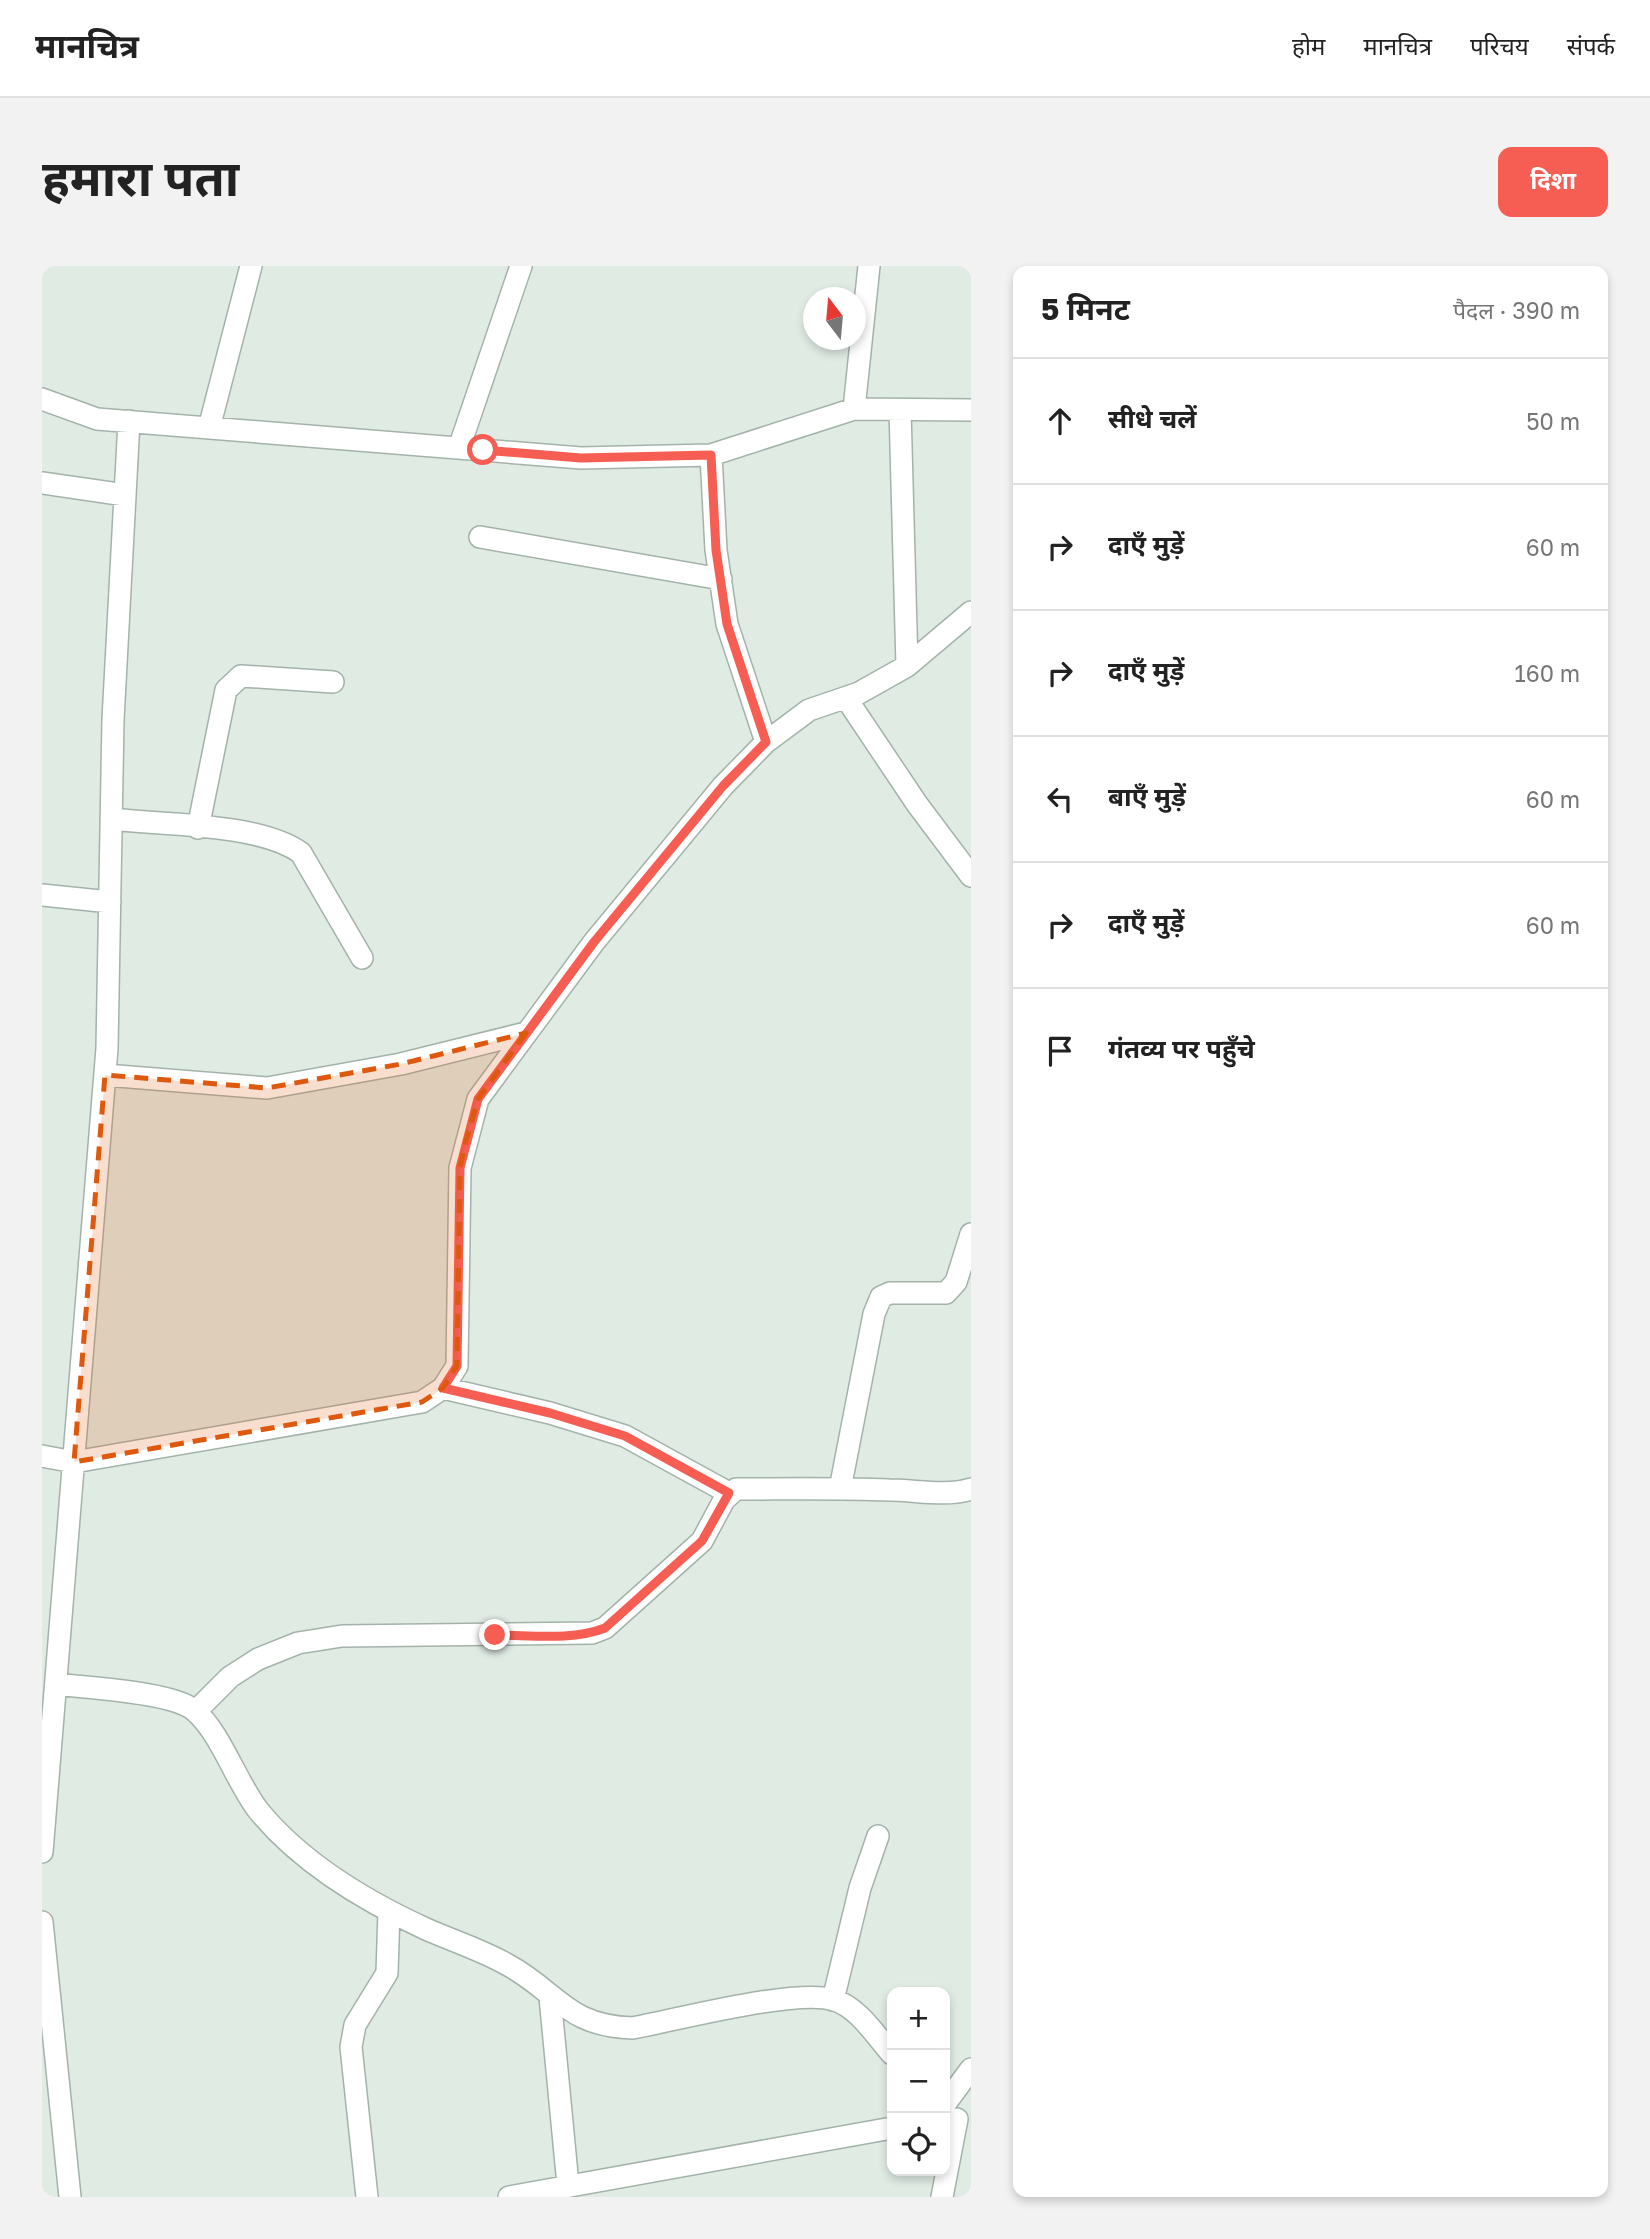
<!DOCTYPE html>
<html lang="hi">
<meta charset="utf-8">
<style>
body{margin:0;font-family:"Golos Text","Noto Sans Devanagari",sans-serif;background:#f2f2f2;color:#222}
.controls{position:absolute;right:21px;bottom:21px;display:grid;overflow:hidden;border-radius:14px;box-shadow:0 4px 10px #0003}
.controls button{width:63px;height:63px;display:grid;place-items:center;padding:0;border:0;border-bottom:2px solid #e0e0e0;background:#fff;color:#222;font:35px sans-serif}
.compass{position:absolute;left:761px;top:21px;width:63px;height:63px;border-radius:50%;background:#fff;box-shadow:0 4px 10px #0003;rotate:344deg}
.stop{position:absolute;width:21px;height:21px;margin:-16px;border:5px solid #f65e53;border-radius:50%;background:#fff}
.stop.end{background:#f65e53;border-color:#fff;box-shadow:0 2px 7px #0008}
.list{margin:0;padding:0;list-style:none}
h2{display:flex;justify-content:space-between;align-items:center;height:91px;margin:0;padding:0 28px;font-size:30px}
h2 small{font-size:23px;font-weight:400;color:#767676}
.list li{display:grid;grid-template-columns:46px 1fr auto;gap:21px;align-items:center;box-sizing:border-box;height:126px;padding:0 28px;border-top:2px solid #e0e0e0}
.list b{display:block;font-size:26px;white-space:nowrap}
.list em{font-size:23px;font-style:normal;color:#767676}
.icon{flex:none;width:38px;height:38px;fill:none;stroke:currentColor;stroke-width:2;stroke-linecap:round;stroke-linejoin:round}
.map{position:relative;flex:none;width:929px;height:1931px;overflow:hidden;border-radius:14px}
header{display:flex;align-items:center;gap:42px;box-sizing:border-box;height:98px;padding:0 35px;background:#fff;border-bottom:2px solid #e0e0e0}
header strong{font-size:33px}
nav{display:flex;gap:38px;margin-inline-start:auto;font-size:24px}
.intro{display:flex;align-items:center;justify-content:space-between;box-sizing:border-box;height:168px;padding:0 42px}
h1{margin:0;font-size:49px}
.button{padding:18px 32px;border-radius:14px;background:#f65e53;color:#fff;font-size:24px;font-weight:700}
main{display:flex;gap:42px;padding:0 42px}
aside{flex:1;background:#fff;border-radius:14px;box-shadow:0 4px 10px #0003}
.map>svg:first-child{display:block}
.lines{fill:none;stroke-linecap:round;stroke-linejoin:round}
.minor-casing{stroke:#a3b3aa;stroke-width:24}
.minor{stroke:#fff;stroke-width:21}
.route{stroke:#f65e53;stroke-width:9}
.marked{fill:#de580e;fill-opacity:0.2;stroke:#de580e;stroke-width:5;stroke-dasharray:14 9;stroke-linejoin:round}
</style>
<header>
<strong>मानचित्र</strong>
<nav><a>होम</a><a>मानचित्र</a><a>परिचय</a><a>संपर्क</a></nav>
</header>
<div class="intro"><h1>हमारा पता</h1><a class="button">दिशा</a></div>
<main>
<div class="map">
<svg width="929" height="1931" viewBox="0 0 929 1931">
<rect width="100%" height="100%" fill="#e0ebe4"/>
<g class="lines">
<defs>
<path id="minor" d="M 0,133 L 55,153 L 539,192 L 669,189 L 812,143 L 929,144
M 812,143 L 827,0
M 858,144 L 865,400
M 167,162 L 209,0
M 417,182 L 479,0
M 669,189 L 674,284 L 685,358 L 724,476
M 0,217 L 83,229
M 438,271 L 679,313
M 804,432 L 875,538 L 929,610
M 69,553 C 121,559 218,557 259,587 L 320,692
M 156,562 L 184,424 L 199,410 L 291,416
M 0,629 L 68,636
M 63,809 L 225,822 L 359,798 L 484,767
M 401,1122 L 508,1147 L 583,1170 L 687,1227
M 0,1190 L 32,1196 L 380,1136 L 401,1122 L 415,1100 L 418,902 L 436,833 L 552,676 L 681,520 L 724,476 L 767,444 L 817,427 L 865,400 L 929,346
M 798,1223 L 832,1048 L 839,1031 L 848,1027 L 904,1027 L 914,1016 L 929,968
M 14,1418 C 45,1422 132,1426 153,1445 C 178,1466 195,1517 216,1544 C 259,1597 323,1635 384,1663 C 411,1675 440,1684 466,1699 C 517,1727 524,1760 591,1762 C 634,1754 755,1722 792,1734 C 816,1741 834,1770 850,1788
M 154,1445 L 188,1411 L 216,1393 L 256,1377 L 300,1370 L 550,1367 L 563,1362 L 660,1275 L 682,1234 L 694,1223 C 745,1223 796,1222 847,1224 C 875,1224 902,1231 929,1223
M 0,1586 L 65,782 L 71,454 L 87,155
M 0,1656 L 28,1931
M 508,1731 L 526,1919
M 791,1734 L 818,1622 L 836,1570
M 903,1838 L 929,1803
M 325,1931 L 309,1781 L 313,1759 L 345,1707 L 347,1645
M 467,1931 L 850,1862
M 900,1931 L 915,1853"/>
</defs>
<!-- minor casing -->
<use href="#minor" class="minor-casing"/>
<!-- minor -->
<use href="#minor" class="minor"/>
</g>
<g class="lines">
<!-- route -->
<path class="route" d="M 441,184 L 539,192 L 669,189 L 674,284 L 685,358 L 724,476 L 681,520 L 552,676 L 436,833 L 418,902 L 415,1100 L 401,1122 L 508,1147 L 583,1170 L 687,1227 L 660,1275 L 563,1362 C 530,1375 488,1369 453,1369"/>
</g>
<!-- marked area -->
<path class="marked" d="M 484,767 L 436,833 L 424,875 L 418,902 L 415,1100 L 401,1122 L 380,1136 L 32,1196 L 63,809 L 225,822 L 359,798 Z"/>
</svg>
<div class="controls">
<button>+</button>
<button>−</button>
<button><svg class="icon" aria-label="locate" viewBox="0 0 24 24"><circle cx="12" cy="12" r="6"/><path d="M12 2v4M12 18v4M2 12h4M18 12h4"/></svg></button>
</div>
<svg class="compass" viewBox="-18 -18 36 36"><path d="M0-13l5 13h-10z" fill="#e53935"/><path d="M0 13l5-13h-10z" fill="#767676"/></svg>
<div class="stop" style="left:441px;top:184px"></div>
<div class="stop end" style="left:453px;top:1369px"></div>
</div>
<aside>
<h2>5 मिनट<small>पैदल · 390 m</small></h2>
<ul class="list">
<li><svg class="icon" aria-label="ahead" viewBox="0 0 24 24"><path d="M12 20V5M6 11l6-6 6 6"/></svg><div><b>सीधे चलें</b></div><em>50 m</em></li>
<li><svg class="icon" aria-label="right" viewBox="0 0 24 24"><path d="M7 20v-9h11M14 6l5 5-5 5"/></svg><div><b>दाएँ मुड़ें</b></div><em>60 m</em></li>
<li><svg class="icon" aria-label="right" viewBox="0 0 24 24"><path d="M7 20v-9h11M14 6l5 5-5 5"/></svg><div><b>दाएँ मुड़ें</b></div><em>160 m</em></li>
<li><svg class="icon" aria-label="left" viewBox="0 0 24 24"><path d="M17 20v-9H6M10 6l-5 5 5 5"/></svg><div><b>बाएँ मुड़ें</b></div><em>60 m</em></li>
<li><svg class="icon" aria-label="right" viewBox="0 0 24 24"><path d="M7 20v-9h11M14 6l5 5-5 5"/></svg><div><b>दाएँ मुड़ें</b></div><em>60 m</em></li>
<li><svg class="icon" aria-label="arrive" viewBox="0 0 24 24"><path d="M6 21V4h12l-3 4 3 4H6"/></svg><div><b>गंतव्य पर पहुँचे</b></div></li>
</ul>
</aside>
</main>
